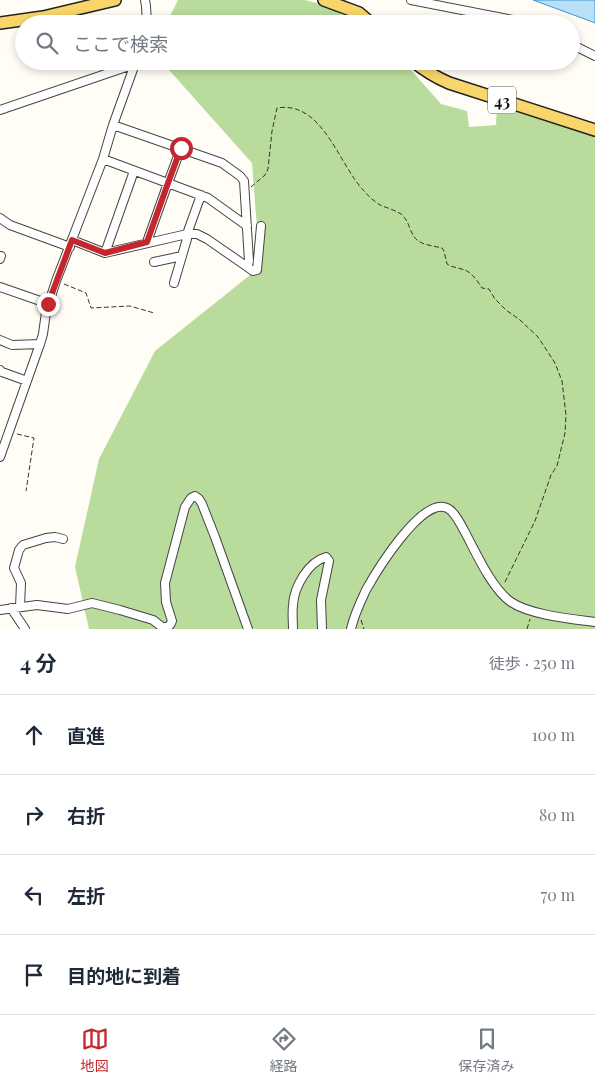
<!DOCTYPE html>
<html lang="ja">
<meta charset="utf-8">
<style>
body{margin:0;font-family:"Playfair Display","Noto Sans JP",serif;background:#f2f2f3;color:#1f2937}
.stop{position:absolute;width:15px;height:15px;margin:-11px;border:4px solid #c4262e;border-radius:50%;background:#fff}
.stop.end{background:#c4262e;border-color:#fff;box-shadow:0 1px 5px #0008}
.list{margin:0;padding:0;list-style:none}
h2{display:flex;justify-content:space-between;align-items:center;height:65px;margin:0;padding:0 20px;font-size:21px}
h2 small{font-size:16px;font-weight:400;color:#747a83}
.list li{display:grid;grid-template-columns:32px 1fr auto;gap:15px;align-items:center;box-sizing:border-box;height:80px;padding:0 20px;border-top:1px solid #e0e1e3}
.list b{display:block;font-size:19px;white-space:nowrap}
.list em{font-size:16px;font-style:normal;color:#747a83}
.icon{flex:none;width:28px;height:28px;fill:none;stroke:currentColor;stroke-width:2;stroke-linecap:round;stroke-linejoin:round}
.map{position:relative;flex:none;width:595px;height:629px;overflow:hidden}
.search{position:absolute;background:#fff;box-shadow:0 2px 8px #0003;left:15px;right:15px;top:15px;height:55px;display:flex;align-items:center;gap:12px;box-sizing:border-box;padding:0 18px;border-radius:28px;color:#747a83;font-size:19px}
.sheet{height:385px;background:#fff}
nav{display:flex;justify-content:space-around;align-items:center;box-sizing:border-box;height:70px;border-top:1px solid #e0e1e3;background:#fff;font-size:14px;color:#747a83}
nav a{display:grid;justify-items:center;gap:2px}
nav .on{color:#c4262e}
.map>svg:first-child{display:block}
.forest{fill:#b9dc9c}
.water{fill:#b9e0f7;stroke:#3f96cf}
.lines{fill:none;stroke-linecap:round;stroke-linejoin:round}
.street-casing{stroke:#444;stroke-width:10}
.primary-casing{stroke:#222;stroke-width:14}
.path{stroke:#333;stroke-width:1;stroke-dasharray:5 2.5;stroke-linecap:butt}
.street{stroke:#fff;stroke-width:8}
.primary{stroke:#f9d66b;stroke-width:11}
.route{stroke:#c4262e;stroke-width:6}
.labels{text-anchor:middle;dominant-baseline:central;stroke-width:5;stroke-linejoin:round;paint-order:stroke}
.shield{fill:#fff;stroke:#585858;stroke-width:1}
.shield-label{font-size:16px;font-weight:bold;fill:#111}
</style>
<div class="map">
<svg width="595" height="629" viewBox="0 0 595 629">
<rect width="100%" height="100%" fill="#fffdf5"/>
<!-- forest -->
<path class="forest" d="M 178,0 L 305,0 L 331,7 L 354,24 L 166,24 Z
M 161,61 L 403,61 L 441,104 L 467,111 L 469,127 L 496,125 L 497,105 L 595,136 L 595,629 L 89,629 L 75,567 L 99,459 L 155,351 L 260,267 L 252,163 Z"/>
<!-- water -->
<path class="water" d="M 533,0 L 595,0 L 595,23 L 590,21 Z"/>
<g class="lines">
<defs>
<path id="street" d="M 145,0 L 146,6 L 147,24
M 411,0 L 518,21 L 528,24
M 571,44 L 595,56
M 0,110 L 135,64
M 103,159 L 208,198 L 247,226
M 0,218 L 10,225 L 70,247
M 72,240 L 105,253 L 187,234 L 197,234 L 207,239 L 246,266 L 248,265 L 249,261 L 244,181 L 240,176 L 222,163 L 113,125
M 147,242 L 168,183 L 181,148
M 105,253 L 134,171
M 0,259 L 1,256
M 154,262 L 182,256
M 246,266 L 253,271 L 257,270 L 261,226
M 174,283 L 187,239 L 187,234 L 201,195
M 0,287 L 49,304
M 0,340 L 12,345 L 40,344
M 0,370 L 2,372 L 27,381
M 0,457 L 40,344 L 43,334 L 46,312 L 56,281 L 103,159 L 113,125 L 136,61
M 20,607 L 21,583 L 14,568 L 19,550 L 23,545 L 46,538 L 55,537 L 63,539
M 11,608 L 25,629
M 0,610 L 37,605 L 68,609 L 92,603 L 120,610 L 153,620 L 162,627 L 167,627 L 170,625 L 172,621 L 166,602 L 165,583 L 185,507 L 191,498 L 195,496 L 199,499 L 202,504 L 215,537 L 248,629
M 293,629 C 293,621 292,613 293,605 C 294,587 308,562 326,557 L 329,561 L 321,600 L 322,629
M 351,629 C 354,615 360,603 366,590 C 376,572 422,496 447,508 C 455,511 463,529 467,536 C 477,555 493,590 511,602 C 530,615 572,619 595,622"/>
<path id="primary" d="M 324,0 L 359,13 L 372,24
M 0,23 L 43,17 L 115,0
M 413,61 C 424,70 435,77 449,83 L 595,130"/>
</defs>
<!-- street casing -->
<use href="#street" class="street-casing"/>
<!-- primary casing -->
<use href="#primary" class="primary-casing"/>
<!-- path -->
<path class="path" d="M 251,187 L 265,175 L 268,169 L 272,131 L 277,108 C 323,100 339,166 365,192 C 369,197 375,202 380,205 C 387,208 395,210 401,214 C 410,221 409,233 417,240 C 423,245 434,246 442,248 L 444,251 L 447,264 C 453,268 461,268 467,271 C 474,275 478,282 482,288 L 489,289 L 495,299 L 506,310 L 520,320 L 538,337 L 555,363 L 562,381 L 566,415 L 565,433 L 557,466 L 551,475 L 535,521 L 504,584
M 64,284 L 86,293 L 91,308 L 130,306 L 154,313
M 17,434 L 34,438 L 26,491
M 361,620 L 364,629
M 527,629 L 530,619"/>
<!-- street -->
<use href="#street" class="street"/>
<!-- primary -->
<use href="#primary" class="primary"/>
</g>
<g class="lines">
<!-- route -->
<path class="route" d="M 48,304 L 72,240 L 105,253 L 147,242 L 168,183 L 181,148"/>
</g>
<g class="labels">
<!-- shield labels -->
<rect class="shield" x="488" y="86.5" width="28" height="27" rx="4"/>
<g class="shield-label">
<text x="502" y="100">43</text>
</g>
</g>
</svg>
<div class="stop" style="left:181px;top:148px"></div>
<div class="stop end" style="left:48px;top:304px"></div>
<div class="search"><svg class="icon" aria-label="search" viewBox="0 0 24 24"><circle cx="10" cy="10" r="6"/><path d="M15 15l6 6"/></svg>ここで検索</div>
</div>
<section class="sheet">
<h2>4 分<small>徒歩 · 250 m</small></h2>
<ul class="list">
<li><svg class="icon" aria-label="ahead" viewBox="0 0 24 24"><path d="M12 20V5M6 11l6-6 6 6"/></svg><div><b>直進</b></div><em>100 m</em></li>
<li><svg class="icon" aria-label="right" viewBox="0 0 24 24"><path d="M7 20v-9h11M14 6l5 5-5 5"/></svg><div><b>右折</b></div><em>80 m</em></li>
<li><svg class="icon" aria-label="left" viewBox="0 0 24 24"><path d="M17 20v-9H6M10 6l-5 5 5 5"/></svg><div><b>左折</b></div><em>70 m</em></li>
<li><svg class="icon" aria-label="arrive" viewBox="0 0 24 24"><path d="M6 21V4h12l-3 4 3 4H6"/></svg><div><b>目的地に到着</b></div></li>
</ul>
</section>
<nav>
<a class="on"><svg class="icon" aria-label="map" viewBox="0 0 24 24"><path d="M3 6l6-2 6 2 6-2v14l-6 2-6-2-6 2zM9 4v14M15 6v14"/></svg>地図</a>
<a><svg class="icon" aria-label="directions" viewBox="0 0 24 24"><path d="M12 3l9 9-9 9-9-9zM9 14v-3h6M13 9l2 2-2 2"/></svg>経路</a>
<a><svg class="icon" aria-label="saved" viewBox="0 0 24 24"><path d="M7 4h10v16l-5-4-5 4z"/></svg>保存済み</a>
</nav>
